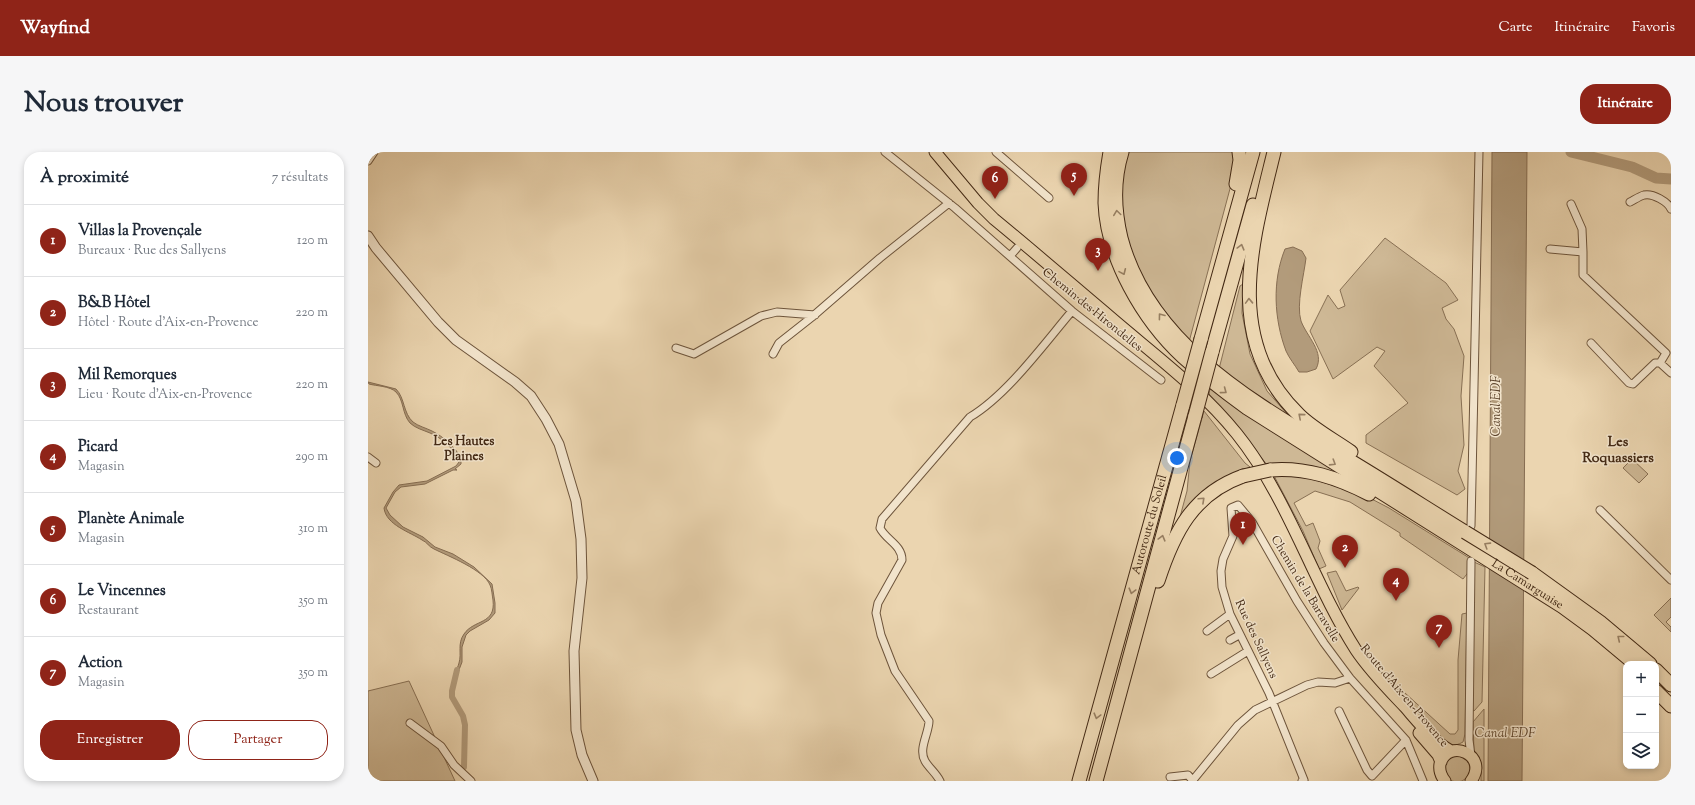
<!DOCTYPE html>
<html lang="fr">
<meta charset="utf-8">
<style>
body{margin:0;font-family:"Sorts Mill Goudy",serif;background:#f6f6f7;color:#1f2937}
.controls{position:absolute;right:12px;bottom:12px;display:grid;overflow:hidden;border-radius:8px;box-shadow:0 2px 6px #0003}
.controls button{width:36px;height:36px;display:grid;place-items:center;padding:0;border:0;border-bottom:1px solid #e0e1e3;background:#fff;color:#1f2937;font:20px sans-serif}
.you{position:absolute;left:809px;top:306px;width:14px;height:14px;margin:-10px;border:3px solid #fff;border-radius:50%;background:#1a73e8;box-shadow:0 0 0 6px #1a73e833}
.badge{display:grid;place-items:center;width:26px;height:26px;border-radius:50%;background:#8f2418;color:#fff;font-size:13px;font-weight:700}
.pin{position:absolute;translate:-50% -33px;filter:drop-shadow(0 1px 2px #0008)}
.pin::after{content:'';position:absolute;top:21px;width:14px;height:12px;background:inherit;clip-path:polygon(0 0,100% 0,50% 100%)}
.list{margin:0;padding:0;list-style:none}
h2{display:flex;justify-content:space-between;align-items:center;height:52px;margin:0;padding:0 16px;font-size:17px}
h2 small{font-size:13px;font-weight:400;color:#747a83}
.list li{display:grid;grid-template-columns:26px 1fr auto;gap:12px;align-items:center;box-sizing:border-box;height:72px;padding:0 16px;border-top:1px solid #e0e1e3}
.list b{display:block;font-size:15px;white-space:nowrap}
.list p{margin:0;font-size:13px;white-space:nowrap;color:#747a83}
.list em{font-size:13px;font-style:normal;color:#747a83}
.actions{display:flex;gap:8px;padding:12px 16px}
.actions a{flex:1;padding:9px 0;border:1px solid #8f2418;border-radius:16px;text-align:center;font-size:14px;color:#8f2418}
.actions .main{background:#8f2418;color:#fff}
.icon{flex:none;width:22px;height:22px;fill:none;stroke:currentColor;stroke-width:2;stroke-linecap:round;stroke-linejoin:round}
.map{position:relative;flex:none;width:1303px;height:629px;overflow:hidden;border-radius:16px}
header{display:flex;align-items:center;gap:24px;box-sizing:border-box;height:56px;padding:0 20px;background:#8f2418;color:#fff}
header strong{font-size:19px}
nav{display:flex;gap:22px;margin-inline-start:auto;font-size:14px}
.intro{display:flex;align-items:center;justify-content:space-between;box-sizing:border-box;height:96px;padding:0 24px}
h1{margin:0;font-size:28px}
.button{padding:10px 18px;border-radius:16px;background:#8f2418;color:#fff;font-size:14px;font-weight:700}
main{display:flex;gap:24px;padding:0 24px}
aside{flex:1;background:#fff;border-radius:16px;box-shadow:0 2px 6px #0003}
.map>svg:first-child{display:block}
.green{fill:#ceb895;stroke:#887054}
.water{fill:#b29b7b;stroke:#866d52}
.lines{fill:none;stroke-linecap:round;stroke-linejoin:round}
.canal{stroke:#b29b7b;stroke-width:6}
.river{stroke:#b29b7b;stroke-width:11}
.minor-casing{stroke:#6d543b;stroke-width:9}
.tertiary-casing{stroke:#6d543b;stroke-width:11}
.primary-casing{stroke:#432914;stroke-width:13}
.motorway-casing{stroke:#432914;stroke-width:15}
.minor{stroke:#f2e4cc;stroke-width:7}
.tertiary{stroke:#f2e4cc;stroke-width:9}
.primary{stroke:#ebd5b0;stroke-width:11}
.motorway{stroke:#ebd5b0;stroke-width:13}
.motorway-bridge-casing{stroke:#432914;stroke-width:15;stroke-linecap:butt}
.motorway-bridge{stroke:#ebd5b0;stroke-width:13}
.oneway{stroke:#977f62}
.labels{text-anchor:middle;dominant-baseline:central;stroke-width:3;stroke-linejoin:round;paint-order:stroke}
.street-label{font-size:12px;fill:#432914;stroke:#f2e4cc}
.water-label{font-size:13px;font-style:italic;fill:#5f462e;stroke:#f2e4cc}
.neighbourhood-label{font-size:13px;font-weight:bold;fill:#432914;stroke:#f2e4cc}
.quarter-label{font-size:14px;font-weight:bold;fill:#432914;stroke:#f2e4cc}
</style>
<header>
<strong>Wayfind</strong>
<nav><a>Carte</a><a>Itinéraire</a><a>Favoris</a></nav>
</header>
<div class="intro"><h1>Nous trouver</h1><a class="button">Itinéraire</a></div>
<main>
<aside>
<h2>À proximité<small>7 résultats</small></h2>
<ul class="list">
<li><span class="badge">1</span><div><b>Villas la Provençale</b><p>Bureaux · Rue des Sallyens</p></div><em>120 m</em></li>
<li><span class="badge">2</span><div><b>B&amp;B Hôtel</b><p>Hôtel · Route d'Aix-en-Provence</p></div><em>220 m</em></li>
<li><span class="badge">3</span><div><b>Mil Remorques</b><p>Lieu · Route d'Aix-en-Provence</p></div><em>220 m</em></li>
<li><span class="badge">4</span><div><b>Picard</b><p>Magasin</p></div><em>290 m</em></li>
<li><span class="badge">5</span><div><b>Planète Animale</b><p>Magasin</p></div><em>310 m</em></li>
<li><span class="badge">6</span><div><b>Le Vincennes</b><p>Restaurant</p></div><em>350 m</em></li>
<li><span class="badge">7</span><div><b>Action</b><p>Magasin</p></div><em>350 m</em></li>
</ul>
<div class="actions"><a class="main">Enregistrer</a><a>Partager</a></div>
</aside>
<div class="map">
<svg width="1303" height="629" viewBox="0 0 1303 629">
<rect width="100%" height="100%" fill="#ebd5b0"/>
<filter id="stains"><feTurbulence type="fractalNoise" baseFrequency=".005" numOctaves="4"/><feColorMatrix values="0 0 0 0 .2 0 0 0 0 .09 0 0 0 0 .02 0 0 0 .5 -.17"/></filter>
<radialGradient id="worn" r=".72"><stop offset=".6" stop-color="#630" stop-opacity="0"/><stop offset="1" stop-color="#630" stop-opacity=".3"/></radialGradient>
<!-- green -->
<path class="green" d="M 759,0 L 867,0 L 867,18 L 821,190 C 809,175 795,161 785,144 C 758,99 745,52 759,0 Z
M 1017,86 L 1078,131 L 1090,148 L 1074,156 L 1078,167 L 1086,177 L 1096,204 L 1093,244 L 1096,293 L 1090,319 L 1097,337 L 1089,343 L 998,291 L 998,283 L 1040,251 L 1006,214 L 1017,199 L 1009,195 L 965,227 L 942,179 L 960,143 L 970,157 L 977,154 L 972,138 Z
M 875,132 L 874,161 L 882,202 L 899,239 L 927,271 L 851,217 L 872,134 Z
M 842,236 L 900,277 L 982,328 L 899,313 L 871,276 L 841,243 Z
M 836,259 L 877,311 L 882,315 L 866,322 L 812,365 L 819,339 L 822,309 Z
M 1264,307 L 1280,322 L 1271,331 L 1255,316 Z
M 919,319 L 996,343 L 1021,356 L 1103,407 L 1102,418 L 1095,427 L 1032,384 L 1032,381 L 982,350 L 947,339 L 926,351 L 938,374 L 945,371 L 952,389 L 950,396 L 958,414 L 951,417 L 935,379 L 904,320 Z
M 1106,410 L 1117,415 L 1114,550 L 1106,559 L 1104,558 Z
M 968,419 L 978,439 L 990,435 L 991,436 L 974,458 L 959,421 Z
M 1303,446 L 1303,465 L 1298,470 L 1303,475 L 1303,480 L 1286,463 Z
M 1099,461 L 1097,582 L 1095,590 C 1086,595 1081,594 1073,589 L 1012,522 L 1014,520 L 1082,582 L 1087,582 L 1090,578 L 1090,508 L 1094,462 Z
M 41,529 L 87,629 L 0,629 L 0,539 Z
M 1116,557 L 1116,629 L 1113,629 L 1113,613 L 1111,605 L 1106,599 L 1105,570 Z
M1076 617a13 13 0 1 1 26 0a13 13 0 1 1-26 0Z"/>
<!-- water -->
<path class="water" d="M 1124,0 L 1159,0 L 1154,629 L 1120,629 Z
M 925,95 L 934,99 L 938,106 C 936,123 928,153 933,169 C 939,185 957,200 948,217 L 939,220 L 931,220 C 927,213 921,206 918,199 C 906,167 904,129 917,97 Z
M 0,230 L 28,237 C 37,246 35,261 45,270 C 50,274 58,276 64,279 C 76,285 87,295 93,306 L 93,312 L 87,317 L 89,318 L 85,318 L 57,332 L 33,335 L 27,340 L 18,356 L 22,363 L 35,375 L 55,385 L 67,395 L 85,402 L 106,415 L 124,432 L 127,451 L 127,461 L 121,468 L 102,479 L 98,483 L 94,495 L 94,510 L 86,531 C 84,523 89,519 91,511 C 94,501 89,492 96,482 C 106,467 128,473 125,448 C 124,443 124,437 122,433 C 116,418 80,404 66,397 C 61,395 59,390 54,388 C 42,380 18,373 16,356 L 25,340 L 31,333 L 59,329 L 88,314 L 91,310 L 92,307 C 84,296 74,286 62,281 C 55,278 47,276 42,271 C 34,262 36,248 28,240 C 22,234 8,234 1,232 Z"/>
<g class="lines">
<!-- canal -->
<path class="canal" d="M 89,518 L 84,539 L 84,545 L 95,564 L 97,573 L 96,615"/>
<!-- river -->
<path class="river" d="M 1203,0 L 1264,15 L 1288,26 L 1303,27"/>
<defs>
<path id="minor" d="M 517,0 L 587,56 L 704,159 L 793,228
M 628,0 L 681,46
M 0,9 L 6,0
M 1262,50 C 1266,48 1272,44 1276,43 C 1285,41 1300,50 1303,57
M 1203,52 L 1214,77 L 1215,100
M 1182,97 L 1215,100 L 1215,123 L 1298,201 L 1292,211 L 1303,221
M 642,104 L 649,96
M 1223,191 L 1261,231 L 1265,232 L 1287,211 L 1292,211
M 308,196 L 326,202 L 393,164 L 409,160 L 447,163
M 405,202 L 411,191 L 444,165 L 512,106 L 581,51
M 0,305 L 8,311
M 1232,358 L 1303,428
M 1103,374 L 1111,0
M 839,479 L 862,462
M 862,488 L 871,483
M 843,522 L 880,499
M 971,559 L 999,618 L 1004,624 L 1038,588
M 42,571 L 73,594 L 86,613 L 103,629
M 1103,604 L 1101,588 L 1103,409
M 802,625 L 820,623 L 825,629
M 825,628 L 870,573 L 887,558 L 939,533 L 950,530 L 967,531 L 982,526
M 572,629 C 568,621 561,616 557,609 C 550,597 561,581 561,569 L 527,519 L 513,483 L 508,461 L 510,451 L 534,408 C 534,393 518,388 512,376 L 514,367 L 602,265 C 639,243 676,192 704,159
M 934,629 L 936,628 L 901,541 L 862,462 L 854,435 L 853,419 L 855,407 L 865,384 L 863,356 L 870,353 L 884,370 L 929,449 L 956,491 L 982,526 L 1038,588 L 1055,629"/>
<path id="tertiary" d="M 0,84 L 8,96 L 70,170 L 88,188 L 147,230 L 163,244 L 178,267 L 191,292 L 208,349 L 213,387 L 214,426 L 206,499 L 208,578 L 214,603 L 225,629"/>
<path id="primary" d="M 567,0 L 610,51 L 626,67 C 665,99 703,132 741,164 C 785,202 832,236 869,282 C 921,347 944,429 988,498 C 1002,519 1020,537 1037,555 C 1051,571 1065,589 1083,599
M 1051,581 L 1070,603 L 1073,610
M 1077,629 C 1073,624 1071,618 1072,612 C 1080,585 1122,603 1103,629"/>
<g id="motorway">
<path id="s1" d="M 742,0 C 739,17 737,34 737,51 C 739,106 775,168 815,205 C 835,223 857,240 879,256 L 1195,455 L 1225,477 L 1267,512"/>
<path d="M 754,0 C 745,29 746,57 753,86 C 781,192 884,249 971,302 C 1013,327 1055,354 1097,380"/>
<path d="M 906,0 C 884,90 854,189 931,263 C 945,277 966,288 983,300"/>
<path d="M 868,32 L 872,8 L 871,0"/>
<path d="M 833,187 L 885,0"/>
<path d="M 844,200 L 885,53"/>
<path d="M 902,318 C 938,315 970,326 1001,342"/>
<path d="M 1164,421 L 1232,470 L 1282,512"/>
<path d="M 790,429 C 806,380 825,342 875,324"/>
<path d="M 1288,518 L 1303,533"/>
<path d="M 1288,539 L 1303,554"/>
<path id="s2" d="M 711,629 L 815,253"/>
<path d="M 728,629 L 827,264"/>
</g>
</defs>
<!-- minor casing -->
<use href="#minor" class="minor-casing"/>
<!-- tertiary casing -->
<use href="#tertiary" class="tertiary-casing"/>
<!-- primary casing -->
<use href="#primary" class="primary-casing"/>
<!-- motorway casing -->
<use href="#motorway" class="motorway-casing"/>
<!-- minor -->
<use href="#minor" class="minor"/>
<!-- tertiary -->
<use href="#tertiary" class="tertiary"/>
<!-- primary -->
<use href="#primary" class="primary"/>
<!-- motorway -->
<use href="#motorway" class="motorway"/>
<defs>
<path id="motorway-bridge" d="M 815,253 L 833,187
M 827,264 L 844,200
M 875,324 L 902,318
M 1097,380 L 1164,421"/>
</defs>
<!-- motorway-bridge casing -->
<use href="#motorway-bridge" class="motorway-bridge-casing"/>
<!-- motorway-bridge -->
<use href="#motorway-bridge" class="motorway-bridge"/>
</g>
<!-- one-way arrows -->
<defs><path id="oneway-chevron" d="M-2-3.5L2.5 0L-2 3.5" fill="none" stroke-width="1.6" stroke-linecap="round" stroke-linejoin="round"/></defs>
<g class="oneway">
<use href="#oneway-chevron" transform="translate(749 61) rotate(-98)"/>
<use href="#oneway-chevron" transform="translate(873 95) rotate(-75)"/>
<use href="#oneway-chevron" transform="translate(755 120) rotate(66)"/>
<use href="#oneway-chevron" transform="translate(881 149) rotate(-92)"/>
<use href="#oneway-chevron" transform="translate(793 164) rotate(-127)"/>
<use href="#oneway-chevron" transform="translate(856 239) rotate(37)"/>
<use href="#oneway-chevron" transform="translate(933 264) rotate(-139)"/>
<use href="#oneway-chevron" transform="translate(965 311) rotate(32)"/>
<use href="#oneway-chevron" transform="translate(834 348) rotate(-43)"/>
<use href="#oneway-chevron" transform="translate(794 386) rotate(-75)"/>
<use href="#oneway-chevron" transform="translate(1119 393) rotate(-148)"/>
<use href="#oneway-chevron" transform="translate(764 439) rotate(105)"/>
<use href="#oneway-chevron" transform="translate(1252 486) rotate(-141)"/>
<use href="#oneway-chevron" transform="translate(729 564) rotate(105)"/>
</g>
<g class="labels">
<!-- street labels -->
<g class="street-label">
<text transform="translate(724 158) rotate(39)">Chemin des Hirondelles</text>
<text stroke="none"><textPath href="#s2" startOffset="266">Autoroute du Soleil</textPath></text>
<text stroke="none"><textPath href="#s1" startOffset="641">La Camarguaise</textPath></text>
<text transform="translate(937 437) rotate(59)">Chemin de la Bartavelle</text>
<text transform="translate(888 487) rotate(65)">Rue des Sallyens</text>
<text transform="translate(1036 544) rotate(50)">Route d'Aix-en-Provence</text>
</g>
<!-- water labels -->
<g class="water-label">
<text transform="translate(1129 254) rotate(-90)">Canal EDF</text>
<text x="1137" y="582">Canal EDF</text>
</g>
<!-- neighbourhood labels -->
<g class="neighbourhood-label">
<text x="96" y="290">Les Hautes<tspan x="96" dy="15">Plaines</tspan></text>
</g>
<!-- quarter labels -->
<g class="quarter-label">
<text x="1250" y="291">Les<tspan x="1250" dy="16">Roquassiers</tspan></text>
</g>
</g>
<rect width="100%" height="100%" filter="url(#stains)"/>
<rect width="100%" height="100%" fill="url(#worn)"/>
</svg>
<div class="controls">
<button>+</button>
<button>−</button>
<button><svg class="icon" aria-label="layers" viewBox="0 0 24 24"><path d="M12 4l9 5-9 5-9-5zM3 14l9 5 9-5"/></svg></button>
</div>
<div class="you"></div>
<div class="pin badge" style="left:875px;top:393px">1</div>
<div class="pin badge" style="left:977px;top:416px">2</div>
<div class="pin badge" style="left:730px;top:119px">3</div>
<div class="pin badge" style="left:1028px;top:449px">4</div>
<div class="pin badge" style="left:706px;top:44px">5</div>
<div class="pin badge" style="left:627px;top:47px">6</div>
<div class="pin badge" style="left:1071px;top:496px">7</div>
</div>
</main>
